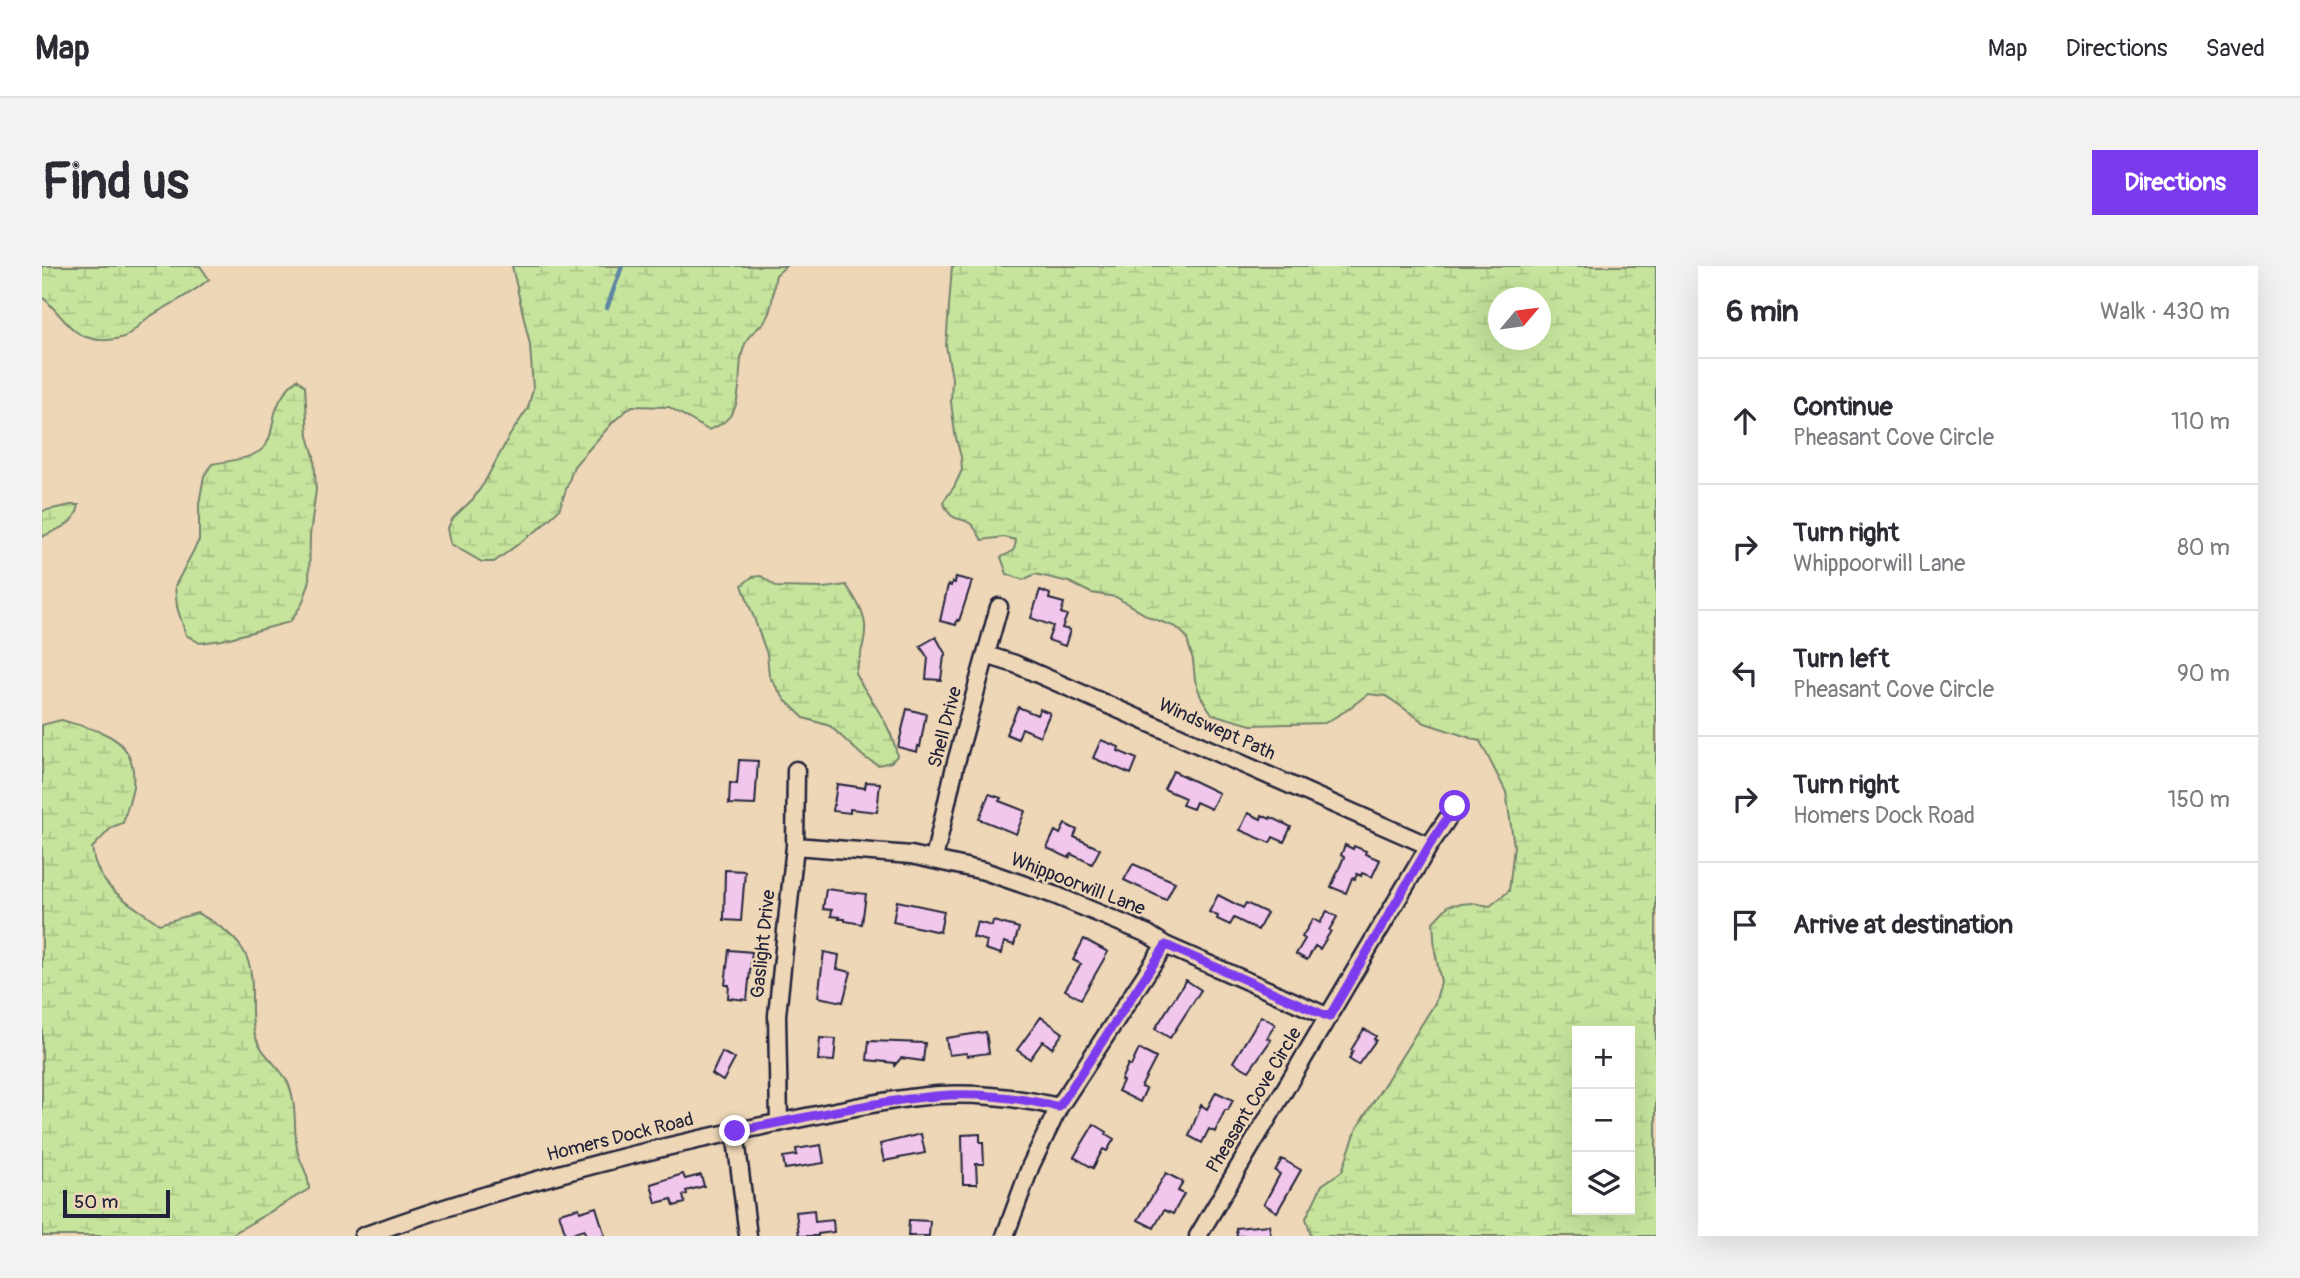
<!DOCTYPE html>
<meta charset="utf-8">
<style>
body{margin:0;font-family:Pangolin,sans-serif;background:#f2f2f3;color:#2b2b33}
.controls{position:absolute;right:21px;bottom:21px;display:grid;overflow:hidden;border-radius:0px;box-shadow:0 7px 28px #0002}
.controls button{width:63px;height:63px;display:grid;place-items:center;padding:0;border:0;border-bottom:2px solid #e1e1e2;background:#fff;color:#2b2b33;font:35px sans-serif}
.compass{position:absolute;left:1446px;top:21px;width:63px;height:63px;border-radius:50%;background:#fff;box-shadow:0 7px 28px #0002;rotate:61deg}
.scale{position:absolute;left:21px;bottom:18px;width:107px;box-sizing:border-box;padding-left:7px;border:4px solid #22223b;border-top:0;font-size:19px;line-height:24px;white-space:nowrap;color:#22223b;-webkit-text-stroke:5px #eed7b7;paint-order:stroke}
.stop{position:absolute;width:21px;height:21px;margin:-16px;border:5px solid #7c3aed;border-radius:50%;background:#fff}
.stop.end{background:#7c3aed;border-color:#fff;box-shadow:0 2px 7px #0008}
.list{margin:0;padding:0;list-style:none}
h2{display:flex;justify-content:space-between;align-items:center;height:91px;margin:0;padding:0 28px;font-size:30px}
h2 small{font-size:23px;font-weight:400;color:#7c7c81}
.list li{display:grid;grid-template-columns:46px 1fr auto;gap:21px;align-items:center;box-sizing:border-box;height:126px;padding:0 28px;border-top:2px solid #e1e1e2}
.list b{display:block;font-size:26px;white-space:nowrap}
.list p{margin:0;font-size:23px;white-space:nowrap;color:#7c7c81}
.list em{font-size:23px;font-style:normal;color:#7c7c81}
.icon{flex:none;width:38px;height:38px;fill:none;stroke:currentColor;stroke-width:2;stroke-linecap:round;stroke-linejoin:round}
.map{position:relative;flex:none;width:1614px;height:970px;overflow:hidden;border-radius:0px}
header{display:flex;align-items:center;gap:42px;box-sizing:border-box;height:98px;padding:0 35px;background:#fff;border-bottom:2px solid #e1e1e2}
header strong{font-size:33px}
nav{display:flex;gap:38px;margin-inline-start:auto;font-size:24px}
.intro{display:flex;align-items:center;justify-content:space-between;box-sizing:border-box;height:168px;padding:0 42px}
h1{margin:0;font-size:49px}
.button{padding:18px 32px;border-radius:0px;background:#7c3aed;color:#fff;font-size:24px;font-weight:700}
main{display:flex;gap:42px;padding:0 42px}
aside{flex:1;background:#fff;border-radius:0px;box-shadow:0 7px 28px #0002}
.map>svg:first-child{display:block}
.wetland{fill:url(#wetland-marsh);stroke:#74836c;stroke-width:2;fill-rule:evenodd}
.lines{fill:none;stroke-linecap:round;stroke-linejoin:round}
.stream{stroke:#5f87a3;stroke-width:4.5}
.building{fill:#f2c7ed;stroke:#22223b;stroke-width:2}
.minor-casing{stroke:#22223b;stroke-width:21}
.minor{stroke:#eed7b7;stroke-width:16}
.route{stroke:#7c3aed;stroke-width:9}
.labels{text-anchor:middle;dominant-baseline:central;stroke-width:5;stroke-linejoin:round;paint-order:stroke}
.street-label{font-size:19px;fill:#22223b;stroke:#eed7b7}
</style>
<header>
<strong>Map</strong>
<nav><a>Map</a><a>Directions</a><a>Saved</a></nav>
</header>
<div class="intro"><h1>Find us</h1><a class="button">Directions</a></div>
<main>
<div class="map">
<svg width="1614" height="970" viewBox="0 0 1614 970">
<defs>
<pattern id="wetland-marsh" width="20" height="14" patternUnits="userSpaceOnUse" patternTransform="scale(1.75)"><rect width="20" height="14" fill="#c6e49c"/><path d="M1 5h8M5 5V1M11 12h8M15 12V8" fill="none" stroke="#aac387"/></pattern>
</defs>
<rect width="100%" height="100%" fill="#eed7b7"/>
<filter id="ink" filterUnits="userSpaceOnUse"><feTurbulence type="fractalNoise" baseFrequency=".0143" numOctaves="2"/><feDisplacementMap in="SourceGraphic" scale="14" xChannelSelector="R" yChannelSelector="G"/><feConvolveMatrix kernelMatrix="1 2 1 2 8 2 1 2 1" color-interpolation-filters="sRGB"/></filter>
<g filter="url(#ink)">
<!-- wetland -->
<path class="wetland" d="M 0,0 L 158,0 L 167,13 C 149,29 128,38 107,51 C 99,56 91,67 82,71 C 68,76 52,75 39,69 C 23,60 14,42 0,31 Z
M 470,0 L 744,0 L 734,9 C 730,25 732,43 722,56 C 717,62 710,66 706,72 C 687,105 714,148 666,164 L 627,141 L 590,140 L 572,155 L 532,200 L 517,244 L 498,262 L 452,296 L 440,296 L 409,278 L 406,262 L 411,252 L 431,233 L 442,217 L 468,169 L 486,142 L 491,123 L 488,79 Z
M 910,0 L 1614,0 L 1614,970 L 1269,970 L 1264,952 L 1280,919 L 1300,905 L 1315,862 L 1393,737 L 1399,716 L 1393,685 L 1391,656 L 1407,639 L 1430,637 L 1448,640 L 1467,625 L 1472,580 L 1464,526 L 1438,475 L 1383,457 L 1344,430 L 1326,428 L 1305,444 L 1283,457 L 1209,459 L 1170,448 L 1159,431 L 1153,414 L 1151,394 L 1144,370 L 1134,361 L 1109,352 L 1074,331 L 1049,327 L 1027,316 L 993,308 L 981,314 L 965,308 L 959,291 C 969,287 973,286 974,274 L 962,271 L 940,274 C 937,270 933,261 929,258 C 915,248 912,260 901,236 L 912,221 L 920,204 L 919,191 L 913,168 L 909,136 L 910,112 L 904,80 ZM 1456,32 L 1498,32 L 1498,74 L 1456,74 ZM 1535,765 L 1588,765 L 1588,944 L 1535,944 Z
M 255,113 L 263,120 L 266,170 L 272,190 L 274,224 L 268,269 L 267,318 L 260,338 L 248,356 L 180,374 L 158,377 L 144,369 L 135,341 L 133,320 L 157,274 L 157,238 L 162,210 L 170,198 C 185,195 204,194 218,185 C 231,175 229,158 234,144 C 238,131 245,122 255,113 Z
M 29,239 L 37,239 C 33,260 16,262 0,271 L 0,245 Z
M 719,310 L 735,321 L 782,322 L 804,319 C 831,356 825,366 813,407 C 828,435 850,458 855,490 L 849,496 L 836,499 L 823,492 L 788,460 L 762,452 L 743,434 L 727,410 L 725,388 L 700,319 L 710,311 Z
M 19,454 C 57,465 96,470 91,520 C 89,532 84,545 81,557 L 70,561 L 50,582 C 55,624 87,635 117,658 L 155,647 C 173,656 190,667 201,684 C 217,710 205,742 213,769 C 218,787 235,798 244,813 C 256,835 251,859 255,882 C 257,898 267,905 267,923 L 187,970 L 0,970 L 0,459 Z"/>
<g class="lines">
<!-- stream -->
<path class="stream" d="M 565,42 L 580,0"/>
</g>
<!-- building -->
<path class="building" d="M 914,311 L 930,315 L 917,355 L 915,354 L 914,359 L 898,355 L 906,319 L 909,320 L 910,316 L 913,317 Z
M 998,324 L 1008,328 L 1007,333 L 1022,337 L 1019,347 L 1025,349 L 1020,362 L 1028,364 L 1023,380 L 1006,374 L 1011,360 L 989,352 Z
M 894,371 L 904,389 L 902,390 L 899,414 L 884,413 L 886,392 L 878,380 Z
M 976,441 L 995,449 L 998,443 L 1008,447 L 998,470 L 980,462 L 976,473 L 964,468 Z
M 865,443 L 884,448 L 878,481 L 876,480 L 875,486 L 856,481 Z
M 1059,474 L 1077,481 L 1076,485 L 1095,493 L 1089,508 L 1051,492 Z
M 697,494 L 716,495 L 713,539 L 687,538 L 688,517 L 695,518 Z
M 1131,505 L 1177,527 L 1169,543 L 1154,536 L 1151,543 L 1140,539 L 1143,532 L 1122,523 Z
M 824,516 L 838,517 L 835,546 L 808,543 L 808,547 L 791,545 L 795,518 L 823,522 Z
M 947,528 L 959,532 L 957,535 L 983,545 L 974,568 L 937,553 Z
M 1206,547 L 1219,553 L 1220,549 L 1228,553 L 1229,551 L 1249,561 L 1242,576 L 1231,571 L 1228,577 L 1198,564 Z
M 1023,558 L 1035,564 L 1032,571 L 1058,583 L 1050,598 L 1029,588 L 1027,592 L 1005,582 L 1013,565 L 1018,568 Z
M 1303,579 L 1311,583 L 1312,580 L 1324,585 L 1323,588 L 1338,594 L 1330,611 L 1320,607 L 1319,610 L 1315,608 L 1313,613 L 1310,612 L 1304,627 L 1289,621 L 1302,591 L 1299,589 Z
M 1091,598 L 1133,616 L 1124,634 L 1082,614 Z
M 683,604 L 703,605 L 699,655 L 682,654 Z
M 784,623 L 824,628 L 820,658 L 803,655 L 803,653 L 797,653 L 798,651 L 789,650 L 790,644 L 781,643 Z
M 1176,629 L 1201,642 L 1204,637 L 1225,647 L 1216,664 L 1192,652 L 1188,659 L 1175,653 L 1176,650 L 1167,646 Z
M 855,635 L 902,645 L 898,666 L 851,656 Z
M 1285,645 L 1295,651 L 1287,664 L 1289,665 L 1278,683 L 1273,680 L 1265,694 L 1254,688 L 1263,673 L 1260,671 L 1271,653 L 1278,657 Z
M 951,655 L 977,662 L 972,679 L 962,676 L 959,688 L 943,683 L 945,675 L 931,671 L 935,656 L 950,660 Z
M 1042,673 L 1066,686 L 1039,733 L 1023,724 L 1039,698 L 1031,694 Z
M 687,684 L 710,686 L 705,734 L 686,732 L 687,719 L 683,719 Z
M 782,686 L 797,689 L 795,703 L 809,706 L 801,736 L 776,731 Z
M 1144,714 L 1159,724 L 1128,772 L 1113,763 Z
M 1219,750 L 1233,758 L 1225,772 L 1229,774 L 1207,805 L 1191,796 Z
M 999,751 L 1021,767 L 1010,782 L 1001,775 L 988,793 L 975,784 Z
M 1322,763 L 1334,770 L 1332,773 L 1334,774 L 1316,799 L 1307,793 L 1311,785 L 1309,784 Z
M 944,766 L 947,787 L 925,790 L 924,787 L 907,789 L 904,772 Z
M 778,772 L 794,773 L 792,795 L 776,794 Z
M 827,775 L 883,777 L 881,795 L 859,792 L 853,799 L 853,797 L 825,794 Z
M 1097,783 L 1114,792 L 1099,821 L 1104,823 L 1098,836 L 1076,825 L 1081,815 L 1079,814 L 1086,798 L 1089,800 Z
M 680,786 L 693,793 L 681,815 L 670,808 Z
M 1174,826 L 1191,834 L 1186,844 L 1183,844 L 1173,866 L 1167,863 L 1160,877 L 1147,870 L 1159,839 L 1165,843 Z
M 1052,858 L 1065,866 L 1064,868 L 1072,873 L 1065,885 L 1061,883 L 1051,902 L 1032,891 Z
M 879,868 L 883,887 L 842,895 L 838,878 Z
M 938,868 L 938,876 L 941,876 L 942,898 L 934,898 L 935,918 L 921,918 L 920,869 Z
M 779,879 L 782,897 L 743,903 L 741,891 L 755,889 L 754,883 Z
M 1240,893 L 1259,904 L 1235,946 L 1222,938 L 1238,908 L 1233,905 Z
M 1124,907 L 1141,916 L 1136,925 L 1142,928 L 1131,948 L 1122,944 L 1112,962 L 1096,954 Z
M 641,908 L 643,913 L 659,909 L 662,920 L 644,925 L 645,928 L 641,930 L 643,937 L 632,940 L 630,933 L 614,937 L 609,918 Z
M 554,941 L 563,970 L 544,970 L 542,964 L 524,969 L 517,947 L 537,942 L 538,946 Z
M 772,944 L 773,956 L 791,954 L 792,966 L 776,968 L 776,970 L 757,970 L 754,946 Z
M 867,954 L 888,955 L 887,970 L 866,970 Z
M 1227,959 L 1229,970 L 1195,970 L 1194,962 Z"/>
<g class="lines">
<defs>
<path id="minor" d="M 944,389 L 973,398 L 1387,580
M 753,580 L 869,589 L 942,605 L 1015,630 L 1106,668 L 1123,679 L 1287,751
M 892,593 L 913,500 L 957,341
M 737,857 L 735,749 L 753,580 L 754,504
M 693,865 L 706,970
M 321,970 C 456,921 594,885 735,857 C 788,847 842,833 896,829 C 936,827 979,832 1017,841
M 963,970 L 989,899 L 1017,841 L 1123,679
M 1156,970 L 1387,580 L 1414,540"/>
</defs>
<!-- minor casing -->
<use href="#minor" class="minor-casing"/>
<!-- minor -->
<use href="#minor" class="minor"/>
</g>
</g>
<g class="lines" filter="url(#ink)">
<!-- route -->
<path class="route" d="M 693,865 C 760,853 826,836 894,830 C 934,826 979,832 1017,841 L 1124,679 L 1287,751 L 1387,580 L 1413,540"/>
</g>
<g class="labels">
<!-- street labels -->
<g class="street-label">
<text transform="translate(903 461) rotate(-75)">Shell Drive</text>
<text transform="translate(1175 463) rotate(24)">Windswept Path</text>
<text transform="translate(1036 618) rotate(21)">Whippoorwill Lane</text>
<text transform="translate(721 678) rotate(-84)">Gaslight Drive</text>
<text transform="translate(1212 834) rotate(-59)">Pheasant Cove Circle</text>
<text transform="translate(578 871) rotate(-14)">Homers Dock Road</text>
</g>
</g>
</svg>
<div class="controls">
<button>+</button>
<button>−</button>
<button><svg class="icon" aria-label="layers" viewBox="0 0 24 24"><path d="M12 4l9 5-9 5-9-5zM3 14l9 5 9-5"/></svg></button>
</div>
<svg class="compass" viewBox="-18 -18 36 36"><path d="M0-13l5 13h-10z" fill="#e53935"/><path d="M0 13l5-13h-10z" fill="#7c7c81"/></svg>
<div class="scale">50 m</div>
<div class="stop" style="left:1413px;top:540px"></div>
<div class="stop end" style="left:693px;top:865px"></div>
</div>
<aside>
<h2>6 min<small>Walk · 430 m</small></h2>
<ul class="list">
<li><svg class="icon" aria-label="ahead" viewBox="0 0 24 24"><path d="M12 20V5M6 11l6-6 6 6"/></svg><div><b>Continue</b><p>Pheasant Cove Circle</p></div><em>110 m</em></li>
<li><svg class="icon" aria-label="right" viewBox="0 0 24 24"><path d="M7 20v-9h11M14 6l5 5-5 5"/></svg><div><b>Turn right</b><p>Whippoorwill Lane</p></div><em>80 m</em></li>
<li><svg class="icon" aria-label="left" viewBox="0 0 24 24"><path d="M17 20v-9H6M10 6l-5 5 5 5"/></svg><div><b>Turn left</b><p>Pheasant Cove Circle</p></div><em>90 m</em></li>
<li><svg class="icon" aria-label="right" viewBox="0 0 24 24"><path d="M7 20v-9h11M14 6l5 5-5 5"/></svg><div><b>Turn right</b><p>Homers Dock Road</p></div><em>150 m</em></li>
<li><svg class="icon" aria-label="arrive" viewBox="0 0 24 24"><path d="M6 21V4h12l-3 4 3 4H6"/></svg><div><b>Arrive at destination</b></div></li>
</ul>
</aside>
</main>
